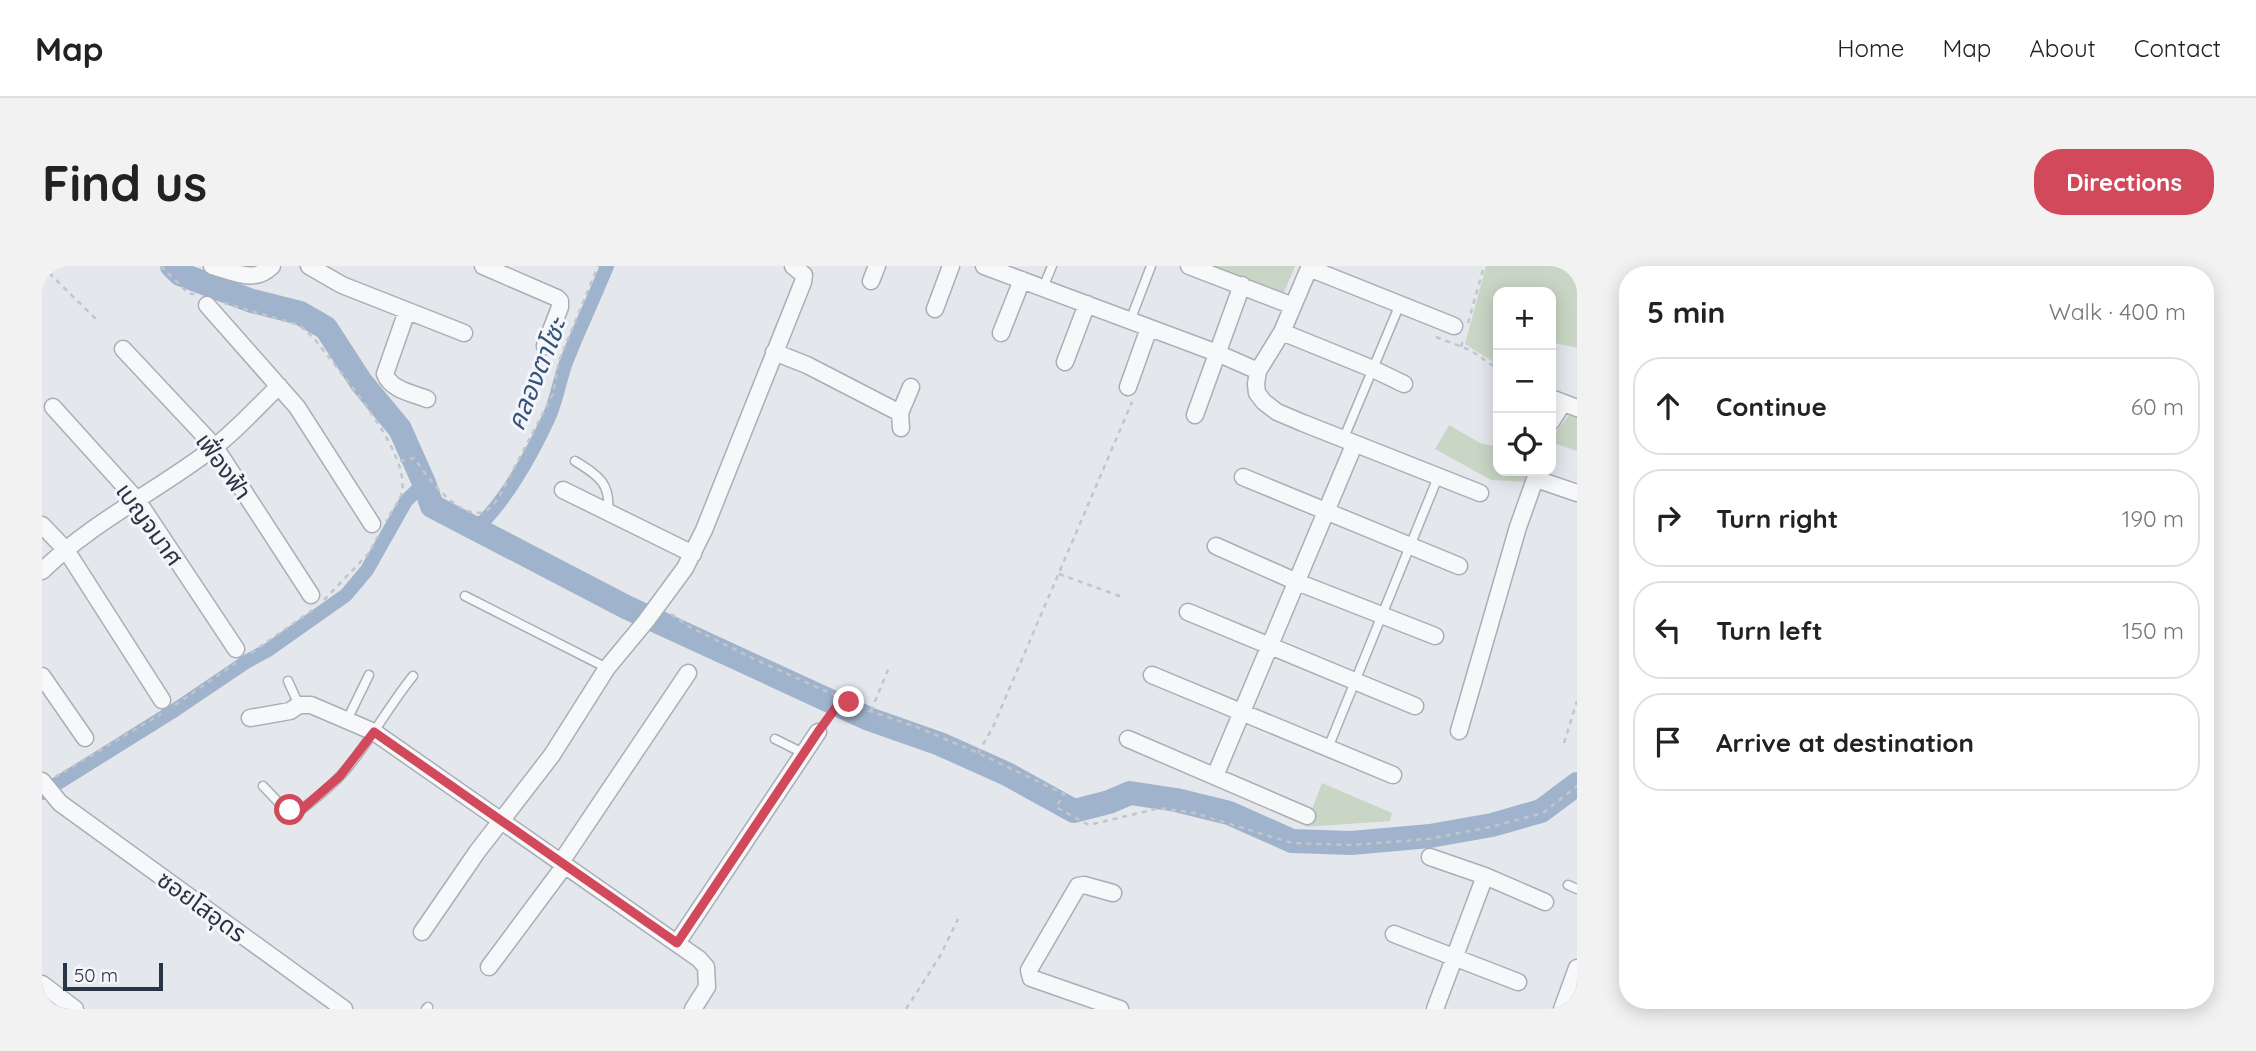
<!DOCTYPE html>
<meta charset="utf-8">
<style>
body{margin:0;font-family:Quicksand,"Noto Sans Thai",sans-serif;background:#f2f2f2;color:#222}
.controls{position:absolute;right:21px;top:21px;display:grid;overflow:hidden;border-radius:14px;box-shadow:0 4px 18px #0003}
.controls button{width:63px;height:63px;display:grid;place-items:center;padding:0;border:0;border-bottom:2px solid #e0e0e0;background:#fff;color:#222;font:35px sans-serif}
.scale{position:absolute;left:21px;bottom:18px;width:100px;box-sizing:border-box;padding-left:7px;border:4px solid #2b3445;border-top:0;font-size:19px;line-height:24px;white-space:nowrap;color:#2b3445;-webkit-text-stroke:5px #f4f6f9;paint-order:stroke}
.stop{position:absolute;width:21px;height:21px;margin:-16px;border:5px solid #d1495b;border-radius:50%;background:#fff}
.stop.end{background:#d1495b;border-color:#fff;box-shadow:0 2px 7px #0008}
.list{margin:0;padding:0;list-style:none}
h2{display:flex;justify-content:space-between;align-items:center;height:91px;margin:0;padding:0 28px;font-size:30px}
h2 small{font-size:23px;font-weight:400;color:#767676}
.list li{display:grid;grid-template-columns:46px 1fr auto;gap:21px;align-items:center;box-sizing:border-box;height:98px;margin:0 14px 14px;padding:0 14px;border:2px solid #e0e0e0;border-radius:28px}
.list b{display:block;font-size:26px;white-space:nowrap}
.list em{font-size:23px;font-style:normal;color:#767676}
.icon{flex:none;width:38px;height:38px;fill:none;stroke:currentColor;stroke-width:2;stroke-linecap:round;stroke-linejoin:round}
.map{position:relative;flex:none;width:1535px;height:743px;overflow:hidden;border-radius:28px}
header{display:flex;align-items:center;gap:42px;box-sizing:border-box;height:98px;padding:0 35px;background:#fff;border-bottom:2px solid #e0e0e0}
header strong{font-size:33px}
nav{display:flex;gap:38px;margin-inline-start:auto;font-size:24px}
.intro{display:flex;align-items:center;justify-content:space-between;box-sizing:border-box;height:168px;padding:0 42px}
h1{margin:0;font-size:49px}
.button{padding:18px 32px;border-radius:28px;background:#d1495b;color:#fff;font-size:24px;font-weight:700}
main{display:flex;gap:42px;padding:0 42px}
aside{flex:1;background:#fff;border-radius:28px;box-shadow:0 4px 18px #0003}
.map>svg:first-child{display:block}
.green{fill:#c9d6c5}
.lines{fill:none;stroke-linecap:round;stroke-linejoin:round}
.canal{stroke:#9fb4cc;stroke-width:14}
.river{stroke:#9fb4cc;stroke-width:24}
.service-casing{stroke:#a9aeb7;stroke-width:11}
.minor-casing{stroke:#a9aeb7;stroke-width:19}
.path{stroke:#c2c5cb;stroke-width:2.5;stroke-dasharray:5 5;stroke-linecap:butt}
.service{stroke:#f7f8fa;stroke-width:8}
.minor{stroke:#f7f8fa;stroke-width:16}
.route{stroke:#d1495b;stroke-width:9}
.labels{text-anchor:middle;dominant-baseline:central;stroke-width:6;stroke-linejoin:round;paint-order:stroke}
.street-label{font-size:24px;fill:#2b3445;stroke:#f4f6f9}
.water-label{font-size:26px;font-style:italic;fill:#34527a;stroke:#f4f6f9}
</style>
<header>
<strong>Map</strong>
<nav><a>Home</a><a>Map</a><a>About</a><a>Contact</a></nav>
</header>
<div class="intro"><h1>Find us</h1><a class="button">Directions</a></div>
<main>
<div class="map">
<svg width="1535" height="743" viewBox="0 0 1535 743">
<rect width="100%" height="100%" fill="#e4e7ec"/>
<!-- green -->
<path class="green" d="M 1166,0 L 1253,0 L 1241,29 Z
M 1444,0 L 1535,0 L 1535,82 L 1509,76 L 1509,26 L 1456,26 L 1456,99 L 1423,78 Z
M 1528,148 L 1535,151 L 1535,185 L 1509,176 L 1510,171 Z
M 1407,159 L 1440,178 L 1456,180 L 1456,205 L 1489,205 L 1488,216 L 1449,214 L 1393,183 Z
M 1280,517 L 1350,547 L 1348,555 L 1263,561 Z"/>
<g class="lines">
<!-- canal -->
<path class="canal" d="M 434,262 C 462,239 492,184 507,151 C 516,131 518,109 527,89 C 539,59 553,30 565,0
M 0,527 L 133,444 L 204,396 L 226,384 L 304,329 L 325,304 L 364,235 L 382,217"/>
<!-- river -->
<path class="river" d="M 130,0 L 138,8 L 210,35 L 258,47 L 284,62 L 319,116 L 358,163 L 382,217 L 390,240 L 584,341 L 827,453 L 898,478 L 965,508 L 1032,545 L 1067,536 L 1088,527 L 1134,534 L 1187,547 L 1250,575 L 1309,577 L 1388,570 L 1450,559 L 1499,545 L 1535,518"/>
<defs>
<path id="service" d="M 1001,22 L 1010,0
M 1088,55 L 1109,0
M 1301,174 L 1358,38
M 533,195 C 555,209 569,216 566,246
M 423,330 L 565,402
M 246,415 L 257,439
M 305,454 L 327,409
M 733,473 L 761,487
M 1286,482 L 1396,211
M 221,520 L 241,541 L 258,545 C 272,533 288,522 300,508 C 327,478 345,442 371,410
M 1526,619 L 1535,623
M 384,743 L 386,741"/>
<path id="minor" d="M 170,0 C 192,6 212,18 230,0
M 267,0 L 300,19 L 422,67
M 441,0 L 515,32 L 518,35 L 518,41 L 503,80
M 942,0 L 1175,87 L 1216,105
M 1147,0 L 1251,40
M 1268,0 L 1240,66 L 1216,105 L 1214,118 L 1215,127 L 1222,136 L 1235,146 L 1261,157 L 1438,227
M 1267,2 L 1412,60
M 829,15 L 835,0
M 165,39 L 255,141 L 330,258
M 893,43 L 909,0
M 365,45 L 343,108 C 349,124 370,127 385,133
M 1240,66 L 1331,103 L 1362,118
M 959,67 L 980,14
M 81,83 L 173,181 L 269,329
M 732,86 L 765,99 L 858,147
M 1023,96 L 1045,38
M 1086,121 L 1107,62
M 1509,132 L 1535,142
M 11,141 L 95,234 L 194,383
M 1153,149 L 1200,19
M 1509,156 L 1521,137
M 859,162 L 858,147 L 869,121
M 1201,211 L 1417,300
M 1494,213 L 1535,227
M 521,224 L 651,288
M 0,259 L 24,284 L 120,434
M 1174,280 L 1255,316 L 1393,370
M 0,305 C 50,256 115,225 170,183 C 194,165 215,141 237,120
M 1146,346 L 1373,440
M 1110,409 L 1351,509
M 0,410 L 43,472
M 208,452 L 248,445 L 257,439 L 269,439 L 332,466 L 657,693 L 664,701 L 665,721 L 651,743
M 1417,465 L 1476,261 L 1496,205
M 1086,473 L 1265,550
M 1173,510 L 1312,179
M 0,515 L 18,537 L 302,743
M 1388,591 L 1443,610 L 1503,636
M 519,596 L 646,407
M 1071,627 L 1042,619 L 1036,620 L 987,704 L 989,712 L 1078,743
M 380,666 L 435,586 L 510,489 L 565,402 L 604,355 L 643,302 L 662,264 L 761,16 L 762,9 L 751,0
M 1352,668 L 1476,716
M 635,677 L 776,466
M 447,701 L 523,599
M 0,718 L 33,743
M 1393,743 L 1443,610
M 1520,743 L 1535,702"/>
</defs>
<!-- service casing -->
<use href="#service" class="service-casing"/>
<!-- minor casing -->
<use href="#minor" class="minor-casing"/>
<!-- path -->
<path class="path" d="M 0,0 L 56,55
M 119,0 L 146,27 L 156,29
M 182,37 L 257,59 L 272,72 C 297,106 368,184 360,226 C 358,235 349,246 344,255
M 1426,57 L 1442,0
M 1394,71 L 1428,84 L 1456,103
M 1419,81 L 1422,71
M 358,195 L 372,192 C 384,209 422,263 448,242 C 452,239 455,233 458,229 L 511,128 L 517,95 L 556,0
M 1017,308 L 1083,332
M 282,334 L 327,287 L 336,270
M 629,348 L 646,360 L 712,393 L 828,445 L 877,462 L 936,487 L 1022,528 L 1014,541 L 1047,559 L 1118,542 L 1152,547 L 1250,577 L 1310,579 L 1387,573 L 1448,561 L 1501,547 L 1535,520
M 209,387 L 272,343
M 133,439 L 194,397
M 829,445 L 848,399
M 783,455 L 800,433
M 1522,477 L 1535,435
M 936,487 L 951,461 L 1090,136
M 13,511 L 119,448
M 864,743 L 898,690 L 916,653"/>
<!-- service -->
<use href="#service" class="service"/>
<!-- minor -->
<use href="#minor" class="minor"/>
</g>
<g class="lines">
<!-- route -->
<path class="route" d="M 248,544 L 258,545 L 298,510 L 332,466 L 635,677 L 776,466 L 800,433 L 807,436"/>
</g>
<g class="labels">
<!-- street labels -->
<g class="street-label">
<text transform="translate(182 200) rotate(54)">เฟื่องฟ้า</text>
<text transform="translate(108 258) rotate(54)">เบญจมาศ</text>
<text transform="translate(160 640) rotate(36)">ซอยโสอุดร</text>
</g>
<!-- water labels -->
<g class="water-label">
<text transform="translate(494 108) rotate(-68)">คลองตาโซะ</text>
</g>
</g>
</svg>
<div class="controls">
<button>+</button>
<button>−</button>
<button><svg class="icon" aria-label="locate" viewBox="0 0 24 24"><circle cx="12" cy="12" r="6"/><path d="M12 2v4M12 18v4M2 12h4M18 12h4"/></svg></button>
</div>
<div class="scale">50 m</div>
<div class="stop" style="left:248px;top:544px"></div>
<div class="stop end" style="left:807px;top:436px"></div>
</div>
<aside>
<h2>5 min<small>Walk · 400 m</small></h2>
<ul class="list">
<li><svg class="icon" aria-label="ahead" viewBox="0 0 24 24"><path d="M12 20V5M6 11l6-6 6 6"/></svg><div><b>Continue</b></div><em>60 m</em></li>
<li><svg class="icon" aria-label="right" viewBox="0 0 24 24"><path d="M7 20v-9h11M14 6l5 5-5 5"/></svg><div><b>Turn right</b></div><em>190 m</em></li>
<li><svg class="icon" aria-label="left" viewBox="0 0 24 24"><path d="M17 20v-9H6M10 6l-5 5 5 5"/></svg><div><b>Turn left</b></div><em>150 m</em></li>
<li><svg class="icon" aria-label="arrive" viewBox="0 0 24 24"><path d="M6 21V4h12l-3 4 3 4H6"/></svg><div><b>Arrive at destination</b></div></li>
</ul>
</aside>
</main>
